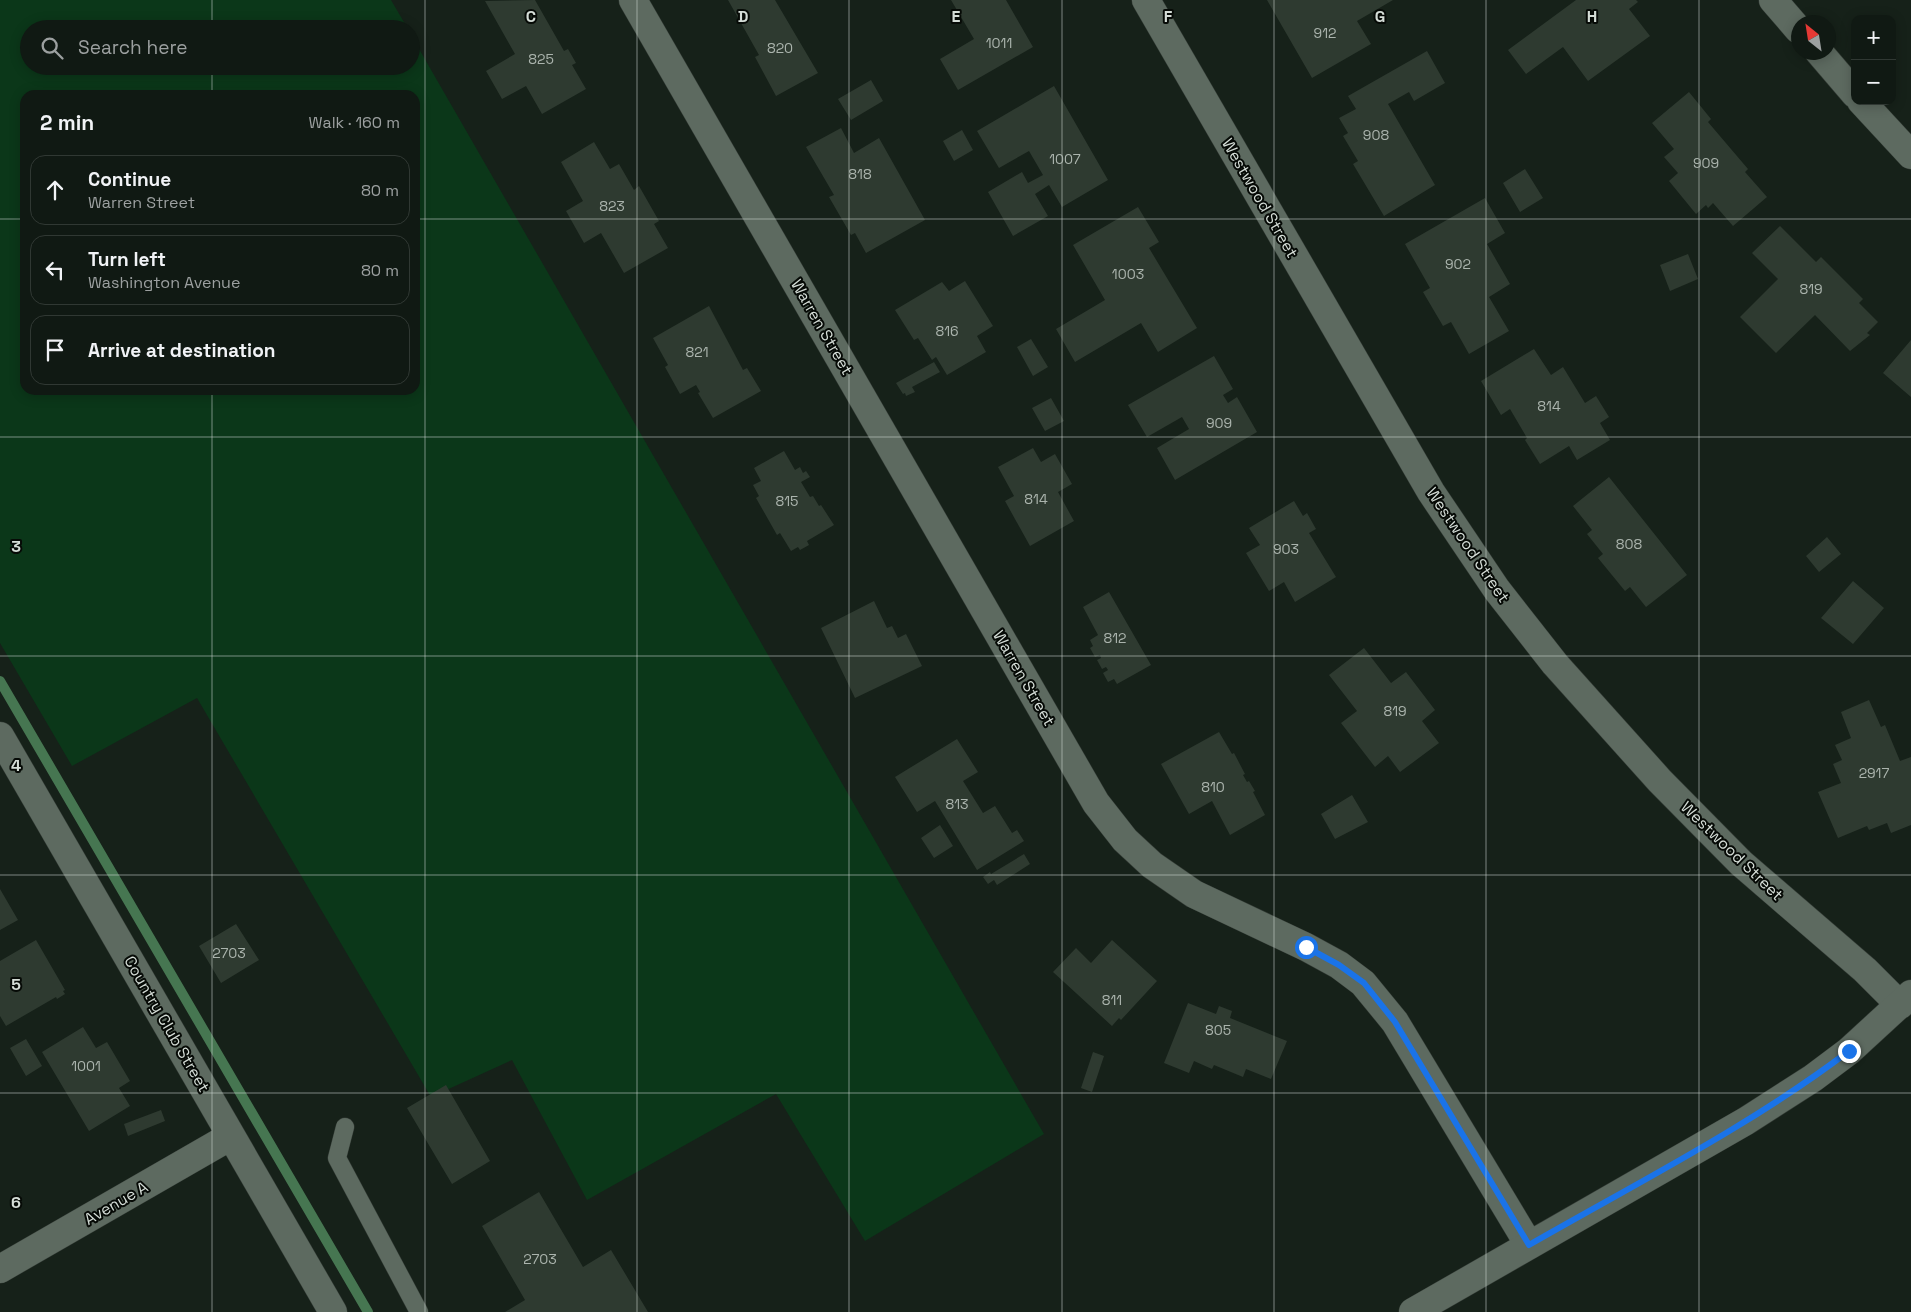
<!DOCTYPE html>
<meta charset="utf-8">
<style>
body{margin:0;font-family:"Space Grotesk",sans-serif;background:#19221c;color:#f1f3f6}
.controls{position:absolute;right:15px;top:15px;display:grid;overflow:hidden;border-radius:10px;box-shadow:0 2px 12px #0003}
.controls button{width:45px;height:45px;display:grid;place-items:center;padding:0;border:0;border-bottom:1px solid #303833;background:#101913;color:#f1f3f6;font:25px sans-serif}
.compass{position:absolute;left:1791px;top:15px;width:45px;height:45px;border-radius:50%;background:#101913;box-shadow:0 2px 12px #0003;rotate:330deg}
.stop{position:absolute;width:15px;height:15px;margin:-11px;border:4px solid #1a73e8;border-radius:50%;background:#fff}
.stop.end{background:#1a73e8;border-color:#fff;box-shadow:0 1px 5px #0008}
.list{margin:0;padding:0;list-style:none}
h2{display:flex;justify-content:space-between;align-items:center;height:65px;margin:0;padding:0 20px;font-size:21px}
h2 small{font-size:16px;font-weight:400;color:#9ca0a0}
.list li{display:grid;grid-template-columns:32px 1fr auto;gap:15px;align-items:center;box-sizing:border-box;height:70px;margin:0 10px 10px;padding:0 10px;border:1px solid #303833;border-radius:15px}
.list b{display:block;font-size:19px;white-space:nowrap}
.list p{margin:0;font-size:16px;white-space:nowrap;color:#9ca0a0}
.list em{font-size:16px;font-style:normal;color:#9ca0a0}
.icon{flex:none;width:28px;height:28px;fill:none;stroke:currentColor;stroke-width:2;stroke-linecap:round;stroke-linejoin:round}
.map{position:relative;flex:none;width:1911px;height:1312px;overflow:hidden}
.search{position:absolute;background:#101913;box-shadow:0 2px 12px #0003;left:20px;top:20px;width:400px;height:55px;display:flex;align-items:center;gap:12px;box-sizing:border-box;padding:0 18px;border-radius:28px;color:#9ca0a0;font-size:19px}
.panel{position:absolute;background:#101913;box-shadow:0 2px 12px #0003;left:20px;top:90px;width:400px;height:305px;border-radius:15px}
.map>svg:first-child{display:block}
.green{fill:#0b3719;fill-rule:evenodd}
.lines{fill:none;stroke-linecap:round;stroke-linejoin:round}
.stream{stroke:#467651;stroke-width:10}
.building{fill:#2e3a30}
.lane-casing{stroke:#353d37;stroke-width:19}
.street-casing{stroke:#353d37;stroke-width:29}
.secondary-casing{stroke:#353d37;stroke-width:29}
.lane{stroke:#5d6a60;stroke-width:18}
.street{stroke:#5d6a60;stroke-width:28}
.secondary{stroke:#5d6a60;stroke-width:28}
.route{stroke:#1a73e8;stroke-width:6}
.grid{fill:none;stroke:#d5ddd7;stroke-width:1;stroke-opacity:0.55}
.labels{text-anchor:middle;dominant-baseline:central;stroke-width:4;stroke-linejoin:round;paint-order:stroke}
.number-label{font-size:14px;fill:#abb4ad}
.street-label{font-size:16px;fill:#d5ddd7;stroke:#060a06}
.grid-label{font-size:16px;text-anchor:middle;font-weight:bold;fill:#d5ddd7;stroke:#060a06;stroke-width:4;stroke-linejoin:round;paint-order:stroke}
</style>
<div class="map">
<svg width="1911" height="1312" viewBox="0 0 1911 1312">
<rect width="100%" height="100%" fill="#162119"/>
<!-- green -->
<path class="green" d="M 0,0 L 391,0 L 408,29 L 29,29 L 29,66 L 411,66 L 411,35 L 1044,1134 L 865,1241 L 776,1094 L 587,1200 L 512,1060 L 431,1097 L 197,698 L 72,766 L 0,643 ZM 25,95 L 415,95 L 415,390 L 25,390 Z"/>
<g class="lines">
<!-- stream -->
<path class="stream" d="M 0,681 L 368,1312"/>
</g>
<!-- building -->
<path class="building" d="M 535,0 L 564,51 L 568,49 L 576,63 L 572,65 L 586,89 L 542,114 L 526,86 L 502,99 L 486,71 L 515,54 L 485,1 Z
M 728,0 L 775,0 L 818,73 L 776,96 L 755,57 L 759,55 Z
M 951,0 L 1006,0 L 1033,47 L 958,90 L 940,59 L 974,39 Z
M 1267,0 L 1393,0 L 1357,21 L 1371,44 L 1312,78 Z
M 1576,0 L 1636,0 L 1638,2 L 1629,9 L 1650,36 L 1588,81 L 1563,47 L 1526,74 L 1508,50 Z
M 1427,51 L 1445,83 L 1414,101 L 1409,92 L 1388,104 L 1435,185 L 1384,216 L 1353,164 L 1358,161 L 1343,136 L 1348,133 L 1339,118 L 1356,109 L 1348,96 Z
M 871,80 L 883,101 L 851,120 L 838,99 Z
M 1054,86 L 1108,180 L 1062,207 L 1049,185 L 1035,194 L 1048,216 L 1013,236 L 988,192 L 1022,172 L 1028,183 L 1043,175 L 1029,151 L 999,168 L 977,131 Z
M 1689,92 L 1711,119 L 1708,122 L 1748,169 L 1745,172 L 1767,197 L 1733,226 L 1713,203 L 1708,208 L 1706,205 L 1696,214 L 1669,181 L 1678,173 L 1664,157 L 1674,149 L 1652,123 Z
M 841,128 L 854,153 L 879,138 L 925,220 L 866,253 L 855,233 L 851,235 L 829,197 L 834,195 L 806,147 Z
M 962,130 L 973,150 L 954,161 L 943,141 Z
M 594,142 L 610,169 L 619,164 L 634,190 L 639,186 L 659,221 L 654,224 L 668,248 L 624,273 L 601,233 L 584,243 L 566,211 L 583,201 L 561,162 Z
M 1525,169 L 1543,198 L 1520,212 L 1503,183 Z
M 1485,198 L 1505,233 L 1487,244 L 1510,284 L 1489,297 L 1509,331 L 1469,354 L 1451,322 L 1443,326 L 1423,292 L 1430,288 L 1405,244 Z
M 1138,207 L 1159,242 L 1149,248 L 1197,328 L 1158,352 L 1141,323 L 1075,362 L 1056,329 L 1105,300 L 1073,245 Z
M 1780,226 L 1816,262 L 1821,257 L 1863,299 L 1859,303 L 1878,322 L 1867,333 L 1870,335 L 1850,351 L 1815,315 L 1776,353 L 1740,317 L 1778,279 L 1752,253 Z
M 1688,254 L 1698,279 L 1670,291 L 1660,265 Z
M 965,281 L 993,326 L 977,336 L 986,352 L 947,375 L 936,357 L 932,360 L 918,338 L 914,340 L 895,310 L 942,282 L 949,291 Z
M 709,306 L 743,370 L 747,368 L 761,391 L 713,418 L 698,393 L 700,392 L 696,385 L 680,394 L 665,367 L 668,365 L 653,338 Z
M 1031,339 L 1048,367 L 1033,376 L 1017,347 Z
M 1911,340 L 1911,397 L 1883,373 Z
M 1534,349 L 1551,375 L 1563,367 L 1585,403 L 1596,396 L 1609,417 L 1600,423 L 1610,440 L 1577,460 L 1569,446 L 1540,464 L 1525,440 L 1527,438 L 1510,409 L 1501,415 L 1481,381 Z
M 1214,356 L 1233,389 L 1223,395 L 1228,403 L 1237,397 L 1257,432 L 1175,480 L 1157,448 L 1189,429 L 1182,417 L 1147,437 L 1128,405 Z
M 934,362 L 940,372 L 912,387 L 915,392 L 906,396 L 905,393 L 903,394 L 896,383 Z
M 1051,398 L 1064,421 L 1045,431 L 1032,408 Z
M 1033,448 L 1041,462 L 1055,454 L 1072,484 L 1058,492 L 1074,521 L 1030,546 L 1005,501 L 1014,496 L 998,467 Z
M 784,451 L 795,470 L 800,467 L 803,473 L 806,471 L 810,477 L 801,482 L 810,497 L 813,496 L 819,506 L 821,505 L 834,525 L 807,541 L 809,545 L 800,550 L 798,547 L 791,551 L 780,533 L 777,535 L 756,498 L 759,496 L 753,485 L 761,481 L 754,468 Z
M 1609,477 L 1687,575 L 1646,607 L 1630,587 L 1625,591 L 1598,558 L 1603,554 L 1587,534 L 1592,530 L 1573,506 Z
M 1294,501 L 1303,516 L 1307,513 L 1316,529 L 1309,533 L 1336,577 L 1295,602 L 1284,582 L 1269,591 L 1246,553 L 1260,545 L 1249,528 Z
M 1827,537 L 1841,554 L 1819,572 L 1806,556 Z
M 1853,581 L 1884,608 L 1853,644 L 1821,618 Z
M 1109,592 L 1151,665 L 1117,684 L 1114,679 L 1108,682 L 1103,673 L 1108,670 L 1106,667 L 1102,669 L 1097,660 L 1101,658 L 1100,655 L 1095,657 L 1090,648 L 1093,646 L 1090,640 L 1098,635 L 1083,607 Z
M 874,601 L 887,628 L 892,626 L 898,638 L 906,634 L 922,666 L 855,698 L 821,628 Z
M 1364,648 L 1391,683 L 1406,672 L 1435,710 L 1422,721 L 1439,743 L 1400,772 L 1388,756 L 1375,767 L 1341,723 L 1357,711 L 1329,675 Z
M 1869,700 L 1881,727 L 1885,725 L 1900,761 L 1911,757 L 1911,825 L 1891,833 L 1887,823 L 1869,830 L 1867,826 L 1838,838 L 1818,792 L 1841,783 L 1833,764 L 1842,760 L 1835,745 L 1851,738 L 1841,712 Z
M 1219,732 L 1232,754 L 1234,753 L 1245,774 L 1243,775 L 1247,782 L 1249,781 L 1255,791 L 1253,792 L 1265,815 L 1230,835 L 1212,801 L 1189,814 L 1161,764 Z
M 957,739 L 978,772 L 963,781 L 983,813 L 995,806 L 1012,833 L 1017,830 L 1024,841 L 977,870 L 935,801 L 917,812 L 895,777 Z
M 1352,795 L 1368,822 L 1335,839 L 1321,814 Z
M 940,825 L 953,846 L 934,858 L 921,838 Z
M 1024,854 L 1030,864 L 997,885 L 994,880 L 988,884 L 983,877 L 990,872 L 991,874 Z
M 0,889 L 18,920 L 0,930 Z
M 236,924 L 259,960 L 221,983 L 199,946 Z
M 36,940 L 65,990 L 63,991 L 65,994 L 57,999 L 56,997 L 6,1026 L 0,1016 L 0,961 Z
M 1112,940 L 1157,981 L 1121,1020 L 1119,1018 L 1112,1026 L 1053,972 L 1076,948 L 1091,963 Z
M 1188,1003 L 1216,1014 L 1219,1006 L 1232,1011 L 1230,1018 L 1287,1041 L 1271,1079 L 1246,1069 L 1243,1077 L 1214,1065 L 1212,1069 L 1194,1061 L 1189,1073 L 1164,1063 Z
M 83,1027 L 96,1048 L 107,1042 L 130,1081 L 119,1088 L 130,1106 L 89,1131 L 42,1052 Z
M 26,1039 L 42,1066 L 26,1076 L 10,1048 Z
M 1093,1052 L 1104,1056 L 1092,1092 L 1081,1088 Z
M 446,1085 L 490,1161 L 452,1184 L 407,1108 Z
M 161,1110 L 165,1121 L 128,1136 L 124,1124 Z
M 539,1192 L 583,1267 L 611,1250 L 648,1312 L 505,1312 L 525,1300 L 482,1226 Z"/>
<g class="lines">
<defs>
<path id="lane" d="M 345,1127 L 337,1158 L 419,1312"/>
<path id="street" d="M 633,0 L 1096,803 L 1125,840 L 1152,865 L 1194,894 L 1306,947 L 1339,965 L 1363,983 L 1395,1022 L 1529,1245
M 1146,0 L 1431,492 L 1497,590 L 1555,664 L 1660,781 L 1741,863 L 1865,970 L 1900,1005
M 1773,0 L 1798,29
M 1819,52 L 1855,94
M 1861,101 L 1911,155
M 0,736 L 333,1312
M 0,1269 L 231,1136"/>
<path id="secondary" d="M 1413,1312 L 1746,1121 L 1813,1078 L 1849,1051 L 1911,994"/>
</defs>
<!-- lane casing -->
<use href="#lane" class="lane-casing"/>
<!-- street casing -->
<use href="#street" class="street-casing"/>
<!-- secondary casing -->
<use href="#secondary" class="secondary-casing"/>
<!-- lane -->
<use href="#lane" class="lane"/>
<!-- street -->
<use href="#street" class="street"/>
<!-- secondary -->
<use href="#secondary" class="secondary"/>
</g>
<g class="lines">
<!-- route -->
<path class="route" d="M 1306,947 L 1339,965 L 1364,983 L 1395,1022 L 1529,1245 C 1637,1183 1750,1126 1849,1051"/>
</g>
<!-- grid -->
<path class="grid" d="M 212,0 L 212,29M 425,0 L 425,1312M 637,0 L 637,1312M 849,0 L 849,1312M 1062,0 L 1062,1312M 1274,0 L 1274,1312M 1486,0 L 1486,1312M 1699,0 L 1699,1312M 212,66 L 212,95M 0,219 L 25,219M 415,219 L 1911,219M 212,390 L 212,1312M 0,437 L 1911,437M 0,656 L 1911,656M 0,875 L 1911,875M 0,1093 L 1911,1093"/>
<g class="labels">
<!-- number labels -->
<g class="number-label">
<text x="1325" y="33">912</text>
<text x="999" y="43">1011</text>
<text x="780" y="48">820</text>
<text x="541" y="59">825</text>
<text x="1376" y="135">908</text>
<text x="1065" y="159">1007</text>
<text x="1706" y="163">909</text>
<text x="860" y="174">818</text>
<text x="612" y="206">823</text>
<text x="1458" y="264">902</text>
<text x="1128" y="274">1003</text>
<text x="1811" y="289">819</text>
<text x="947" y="331">816</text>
<text x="697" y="352">821</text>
<text x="1549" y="406">814</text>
<text x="1219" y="423">909</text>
<text x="1036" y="499">814</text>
<text x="787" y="501">815</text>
<text x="1629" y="544">808</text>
<text x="1286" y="549">903</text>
<text x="1115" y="638">812</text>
<text x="1395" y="711">819</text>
<text x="1874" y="773">2917</text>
<text x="1213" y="787">810</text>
<text x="957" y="804">813</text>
<text x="229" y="953">2703</text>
<text x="1112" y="1000">811</text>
<text x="1218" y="1030">805</text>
<text x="86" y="1066">1001</text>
<text x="540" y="1259">2703</text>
</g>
<!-- street labels -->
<g class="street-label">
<text transform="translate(1260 198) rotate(60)">Westwood Street</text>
<text transform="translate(822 327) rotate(60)">Warren Street</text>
<text transform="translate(1468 545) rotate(56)">Westwood Street</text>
<text transform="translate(1024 678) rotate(60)">Warren Street</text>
<text transform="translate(1732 851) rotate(44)">Westwood Street</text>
<text transform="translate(167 1024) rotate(60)">Country Club Street</text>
<text transform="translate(116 1203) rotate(-30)">Avenue A</text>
</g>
</g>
<g class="grid-label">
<text x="531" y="22">C</text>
<text x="743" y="22">D</text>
<text x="956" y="22">E</text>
<text x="1168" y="22">F</text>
<text x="1380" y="22">G</text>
<text x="1592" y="22">H</text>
<text x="16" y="552">3</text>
<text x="16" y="771">4</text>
<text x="16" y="990">5</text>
<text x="16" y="1208">6</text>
</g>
</svg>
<div class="controls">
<button>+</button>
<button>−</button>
</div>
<svg class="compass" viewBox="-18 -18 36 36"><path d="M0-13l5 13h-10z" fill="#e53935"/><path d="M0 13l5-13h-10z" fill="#9ca0a0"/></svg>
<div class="stop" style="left:1306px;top:947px"></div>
<div class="stop end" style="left:1849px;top:1051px"></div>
<div class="search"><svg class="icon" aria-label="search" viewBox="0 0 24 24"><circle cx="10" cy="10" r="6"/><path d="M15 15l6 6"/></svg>Search here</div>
<section class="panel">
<h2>2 min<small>Walk · 160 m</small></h2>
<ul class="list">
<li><svg class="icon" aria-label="ahead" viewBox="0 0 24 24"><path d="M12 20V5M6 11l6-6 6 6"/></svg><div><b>Continue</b><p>Warren Street</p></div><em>80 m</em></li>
<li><svg class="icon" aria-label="left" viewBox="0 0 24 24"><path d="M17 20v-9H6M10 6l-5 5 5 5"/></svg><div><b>Turn left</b><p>Washington Avenue</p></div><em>80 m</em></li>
<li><svg class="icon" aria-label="arrive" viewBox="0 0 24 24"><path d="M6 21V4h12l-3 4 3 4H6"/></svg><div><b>Arrive at destination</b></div></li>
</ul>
</section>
</div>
